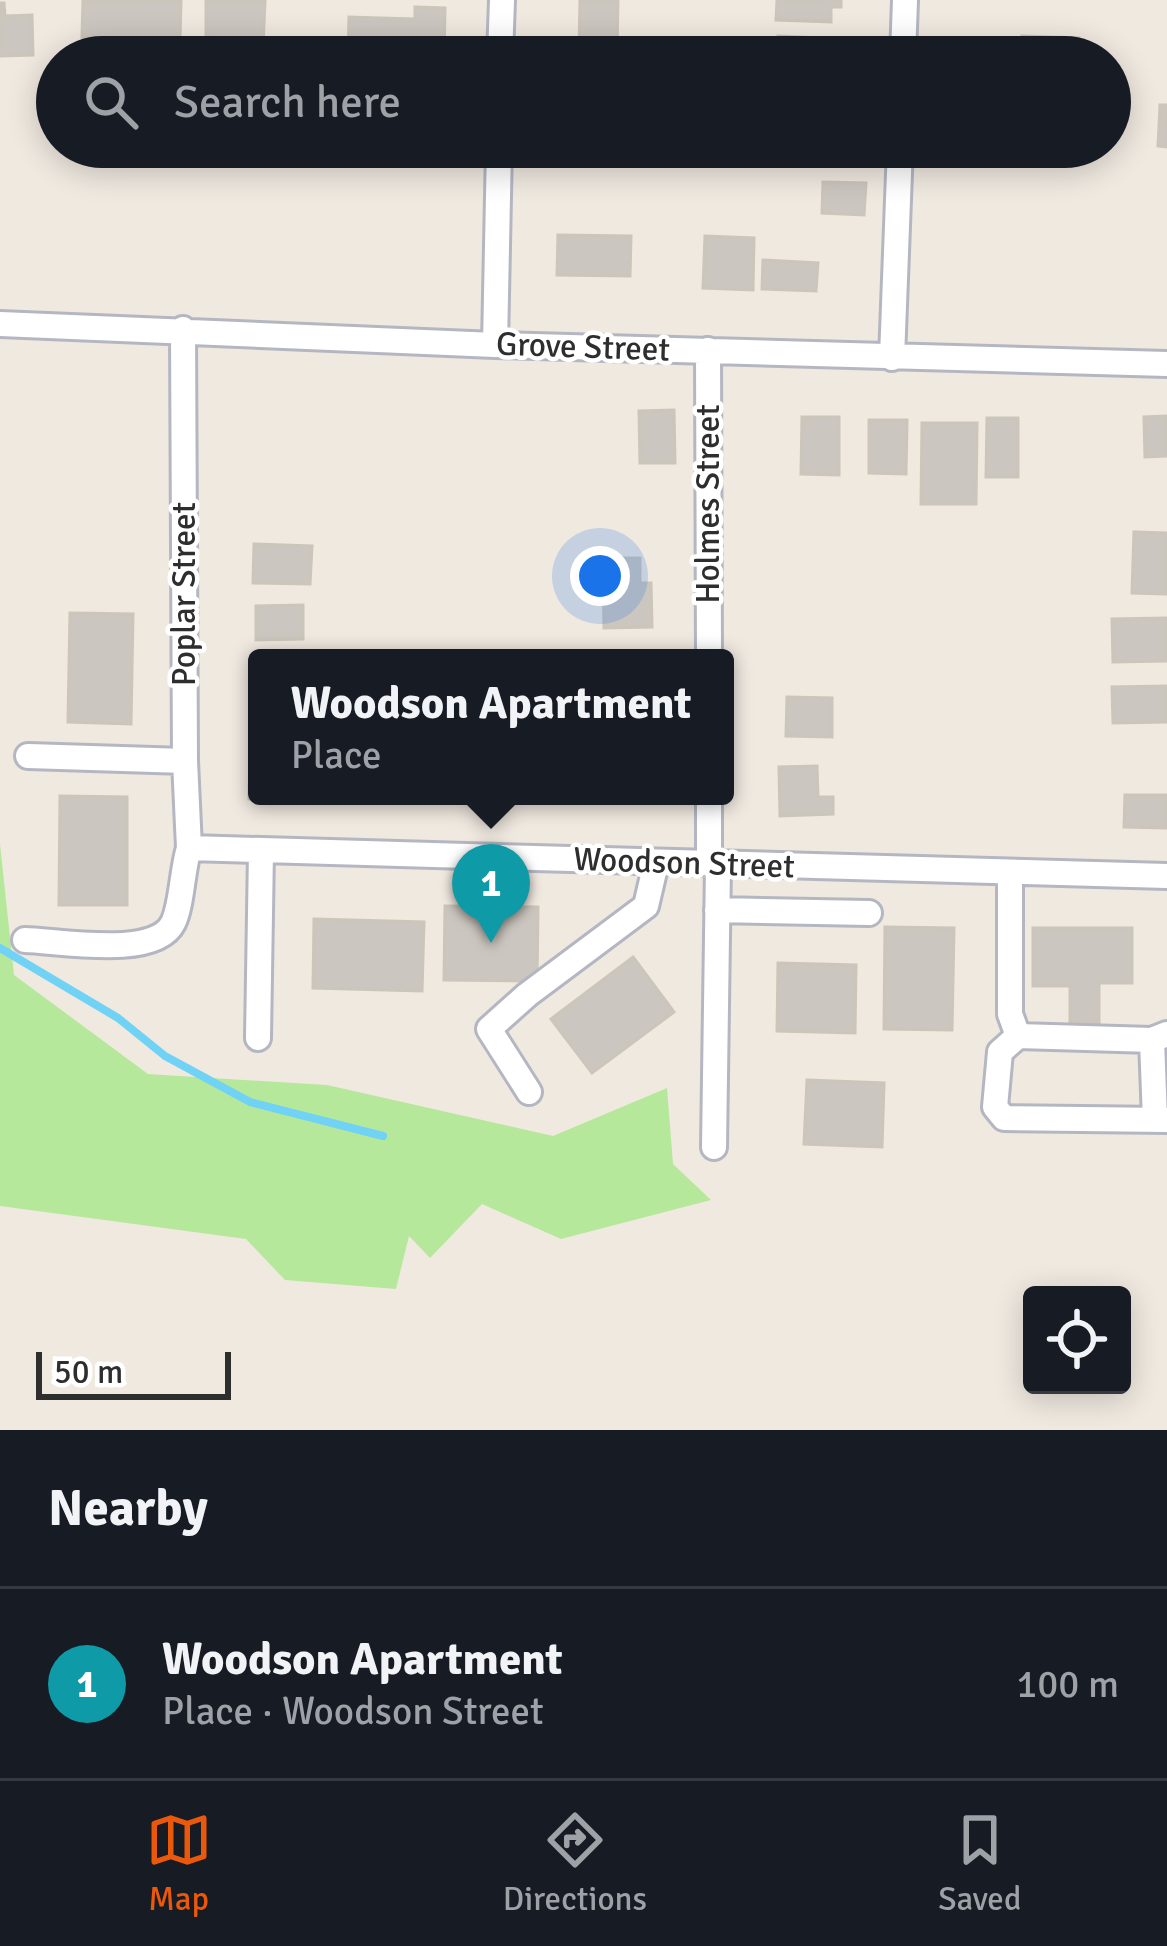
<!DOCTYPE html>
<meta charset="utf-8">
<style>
body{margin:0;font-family:Signika,sans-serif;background:#242831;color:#f1f3f6}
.controls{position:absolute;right:36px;bottom:36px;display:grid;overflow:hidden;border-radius:12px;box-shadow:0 6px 30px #0003}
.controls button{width:108px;height:108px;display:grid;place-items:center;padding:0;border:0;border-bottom:3px solid #363941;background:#171b24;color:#f1f3f6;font:60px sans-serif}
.scale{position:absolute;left:36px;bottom:30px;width:195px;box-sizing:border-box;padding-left:12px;border:6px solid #2e2e2e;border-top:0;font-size:33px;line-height:42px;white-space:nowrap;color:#2e2e2e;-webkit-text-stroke:9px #fff;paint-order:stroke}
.you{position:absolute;left:600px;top:576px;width:42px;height:42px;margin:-30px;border:9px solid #fff;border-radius:50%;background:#1a73e8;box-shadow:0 0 0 18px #1a73e833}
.badge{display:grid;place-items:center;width:78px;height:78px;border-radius:50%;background:#ea580c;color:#fff;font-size:39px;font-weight:700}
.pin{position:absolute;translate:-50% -99px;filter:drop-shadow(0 3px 6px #0008)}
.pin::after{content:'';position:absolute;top:63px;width:42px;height:36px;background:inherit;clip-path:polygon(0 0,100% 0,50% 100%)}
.popup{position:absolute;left:248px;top:649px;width:486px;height:156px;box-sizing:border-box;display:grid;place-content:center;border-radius:12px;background:#171b24;filter:drop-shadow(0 3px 9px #0005);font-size:39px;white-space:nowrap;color:#9ea1a6}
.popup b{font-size:45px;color:#f1f3f6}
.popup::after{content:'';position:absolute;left:50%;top:100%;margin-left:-24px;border:24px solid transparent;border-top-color:#171b24}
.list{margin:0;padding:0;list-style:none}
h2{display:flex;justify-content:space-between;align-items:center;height:156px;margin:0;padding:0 48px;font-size:51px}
h2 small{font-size:39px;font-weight:400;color:#9ea1a6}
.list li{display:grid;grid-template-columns:78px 1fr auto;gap:36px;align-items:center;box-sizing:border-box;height:192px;padding:0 48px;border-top:3px solid #363941}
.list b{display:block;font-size:45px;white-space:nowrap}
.list p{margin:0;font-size:39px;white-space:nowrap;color:#9ea1a6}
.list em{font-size:39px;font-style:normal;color:#9ea1a6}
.icon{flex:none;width:66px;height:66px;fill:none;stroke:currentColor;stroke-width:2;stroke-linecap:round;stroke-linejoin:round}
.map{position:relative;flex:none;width:1167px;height:1430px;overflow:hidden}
.search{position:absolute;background:#171b24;box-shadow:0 6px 30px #0003;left:36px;right:36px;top:36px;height:132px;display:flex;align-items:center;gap:30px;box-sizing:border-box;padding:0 42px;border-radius:66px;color:#9ea1a6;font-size:45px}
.sheet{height:348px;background:#171b24}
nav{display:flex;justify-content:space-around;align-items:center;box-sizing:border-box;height:168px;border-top:3px solid #363941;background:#171b24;font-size:33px;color:#9ea1a6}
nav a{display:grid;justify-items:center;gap:6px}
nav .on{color:#ea580c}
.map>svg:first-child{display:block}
.green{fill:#b6e89b}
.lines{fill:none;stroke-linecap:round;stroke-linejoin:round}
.stream{stroke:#70d2f5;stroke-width:8}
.building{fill:#cbc6bf;stroke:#ccc5b9;stroke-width:3}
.minor-casing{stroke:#b4b7c2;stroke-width:30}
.minor{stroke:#fff;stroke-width:24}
.labels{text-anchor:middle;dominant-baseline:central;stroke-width:9;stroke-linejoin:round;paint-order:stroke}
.street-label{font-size:33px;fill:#2e2e2e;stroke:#fff}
</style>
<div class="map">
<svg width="1167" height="1430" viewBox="0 0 1167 1430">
<rect width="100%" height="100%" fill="#f0e9e0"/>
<!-- green -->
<path class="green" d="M 0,844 L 14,975 L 148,1074 L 327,1085 L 553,1136 L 667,1088 L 673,1164 L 711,1200 L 561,1239 L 482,1204 L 430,1258 L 409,1236 L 396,1289 L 285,1280 L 246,1239 L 0,1206 Z"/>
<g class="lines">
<!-- stream -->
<path class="stream" d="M 0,948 L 118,1018 L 165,1056 L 250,1102 L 383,1136"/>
</g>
<!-- building -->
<path class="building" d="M 83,0 L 181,1 L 180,41 L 141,40 L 141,49 L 113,48 L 113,38 L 82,37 Z
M 206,0 L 265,1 L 263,47 L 249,47 L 250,37 L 206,36 Z
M 580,0 L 618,0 L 617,51 L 579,50 Z
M 777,0 L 841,0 L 841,7 L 831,7 L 831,22 L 776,20 Z
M 0,3 L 4,3 L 5,16 L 32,15 L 33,55 L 0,56 Z
M 415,7 L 445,8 L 444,57 L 348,57 L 349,17 L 415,19 Z
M 778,36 L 843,39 L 842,57 L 777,57 Z
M 1022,36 L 1079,38 L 1078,57 L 1021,57 Z
M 953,47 L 998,48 L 997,57 L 953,57 Z
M 1160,105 L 1167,105 L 1167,147 L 1158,146 Z
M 823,182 L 866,183 L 864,215 L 822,213 Z
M 558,235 L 631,236 L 630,276 L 557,275 Z
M 705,236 L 754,238 L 753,290 L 703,288 Z
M 763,260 L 818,263 L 816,291 L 762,289 Z
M 674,410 L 675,463 L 640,463 L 639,411 Z
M 1167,416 L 1167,456 L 1145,457 L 1144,417 Z
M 802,417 L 839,417 L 839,475 L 801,474 Z
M 987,418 L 1018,418 L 1018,477 L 986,477 Z
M 869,420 L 907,420 L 906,474 L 869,473 Z
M 922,423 L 977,423 L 976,504 L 921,504 Z
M 1134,532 L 1167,533 L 1167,594 L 1132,593 Z
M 254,544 L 312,546 L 310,584 L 253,583 Z
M 603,558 L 640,558 L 640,583 L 651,583 L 652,627 L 604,628 Z
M 303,605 L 303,639 L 256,640 L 256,606 Z
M 70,613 L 133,614 L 131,724 L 68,722 Z
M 1167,618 L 1167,661 L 1113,662 L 1112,619 Z
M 1167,686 L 1167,722 L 1113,723 L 1112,687 Z
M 787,697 L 832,698 L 832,737 L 786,736 Z
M 250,752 L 257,752 L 257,796 L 462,796 L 462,803 L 249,799 Z
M 817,766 L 818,797 L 833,797 L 833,814 L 780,816 L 779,767 Z
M 1125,795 L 1167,795 L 1167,828 L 1124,827 Z
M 60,796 L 127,797 L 127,905 L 59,905 Z
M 445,906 L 538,907 L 537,981 L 444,980 Z
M 314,919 L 424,922 L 422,991 L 313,988 Z
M 885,927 L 954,928 L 952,1030 L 884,1029 Z
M 1033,928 L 1132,928 L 1132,983 L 1099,983 L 1099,1023 L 1070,1023 L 1070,986 L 1033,986 Z
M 633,957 L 674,1012 L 592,1073 L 551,1019 Z
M 778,963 L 856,965 L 855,1033 L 777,1031 Z
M 807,1080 L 884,1083 L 882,1147 L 804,1144 Z"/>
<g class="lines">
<defs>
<path id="minor" d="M 500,57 L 502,0
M 903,57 L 905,0
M 0,324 L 495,345 L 1167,364
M 183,329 L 185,761 L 189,848 L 1167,876
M 495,345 L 499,147
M 708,350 L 709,658
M 892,358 L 900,147
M 28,756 L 185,761
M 709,796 L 709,864
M 1010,872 L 1010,1014 L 1018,1036 L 1152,1040 L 1167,1034
M 717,910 L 869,913
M 25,940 C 60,941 155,959 173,923 C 182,905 182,870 189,848
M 1018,1036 L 1000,1052 L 995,1107 L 1004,1118 L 1167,1120
M 258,1038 L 261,851
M 1152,1040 L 1155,1120
M 529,1092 L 489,1029 L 527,995 L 646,906 L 656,863
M 714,1147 L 718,865"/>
</defs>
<!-- minor casing -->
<use href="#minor" class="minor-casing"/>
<!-- minor -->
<use href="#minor" class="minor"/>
</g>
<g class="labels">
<!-- street labels -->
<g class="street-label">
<text transform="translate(583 347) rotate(2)">Grove Street</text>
<text transform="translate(708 504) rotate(-90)">Holmes Street</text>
<text transform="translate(184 594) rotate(-90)">Poplar Street</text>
<text transform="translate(684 863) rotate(2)">Woodson Street</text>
</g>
</g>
</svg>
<div class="controls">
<button><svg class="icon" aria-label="locate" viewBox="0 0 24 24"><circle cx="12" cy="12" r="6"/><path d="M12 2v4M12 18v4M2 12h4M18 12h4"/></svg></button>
</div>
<div class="scale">50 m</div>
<div class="you"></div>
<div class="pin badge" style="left:491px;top:943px;background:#0f9aa8">1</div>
<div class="popup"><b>Woodson Apartment</b>Place</div>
<div class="search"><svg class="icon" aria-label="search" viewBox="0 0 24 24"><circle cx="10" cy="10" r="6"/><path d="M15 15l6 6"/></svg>Search here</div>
</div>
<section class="sheet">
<h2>Nearby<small></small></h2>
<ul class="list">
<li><span class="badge" style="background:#0f9aa8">1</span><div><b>Woodson Apartment</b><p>Place · Woodson Street</p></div><em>100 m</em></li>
</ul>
</section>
<nav>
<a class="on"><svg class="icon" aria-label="map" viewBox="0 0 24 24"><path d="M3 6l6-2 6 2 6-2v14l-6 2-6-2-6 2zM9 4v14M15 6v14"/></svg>Map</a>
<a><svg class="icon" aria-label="directions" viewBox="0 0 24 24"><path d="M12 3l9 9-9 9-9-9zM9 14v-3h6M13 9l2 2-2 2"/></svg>Directions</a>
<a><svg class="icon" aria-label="saved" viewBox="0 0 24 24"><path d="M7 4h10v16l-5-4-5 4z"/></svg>Saved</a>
</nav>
